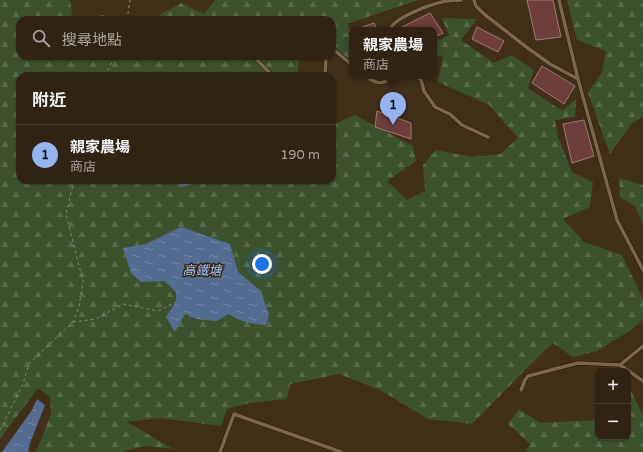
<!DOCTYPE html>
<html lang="zh-TW">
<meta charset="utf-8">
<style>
body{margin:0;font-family:"Varela Round","Noto Sans TC",sans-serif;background:#3d2f21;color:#f1f3f6}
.controls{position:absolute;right:12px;bottom:12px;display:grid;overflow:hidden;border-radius:8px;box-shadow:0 1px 3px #0004}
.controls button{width:36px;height:36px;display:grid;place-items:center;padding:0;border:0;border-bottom:1px solid #4c4033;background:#312313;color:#f1f3f6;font:20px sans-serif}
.you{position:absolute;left:262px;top:264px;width:14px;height:14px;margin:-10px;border:3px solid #fff;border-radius:50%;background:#1a73e8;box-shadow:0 0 0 6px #1a73e833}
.badge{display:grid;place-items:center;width:26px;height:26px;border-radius:50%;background:#95b2f1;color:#111;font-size:13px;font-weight:700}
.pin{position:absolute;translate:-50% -33px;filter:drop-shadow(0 1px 2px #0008)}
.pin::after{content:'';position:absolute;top:21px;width:14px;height:12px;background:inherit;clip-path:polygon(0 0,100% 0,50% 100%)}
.popup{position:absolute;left:349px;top:27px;width:88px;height:52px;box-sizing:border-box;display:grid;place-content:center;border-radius:8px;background:#312313;filter:drop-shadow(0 1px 3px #0005);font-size:13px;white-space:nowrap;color:#a8a4a0}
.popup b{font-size:15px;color:#f1f3f6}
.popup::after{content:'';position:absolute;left:50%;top:100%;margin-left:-8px;border:8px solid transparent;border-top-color:#312313}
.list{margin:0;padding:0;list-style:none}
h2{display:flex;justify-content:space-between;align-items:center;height:52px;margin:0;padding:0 16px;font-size:17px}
h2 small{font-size:13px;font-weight:400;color:#a8a4a0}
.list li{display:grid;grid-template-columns:26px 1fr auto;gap:12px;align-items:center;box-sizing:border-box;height:60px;padding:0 16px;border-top:1px solid #4c4033}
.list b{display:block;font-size:15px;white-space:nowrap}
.list p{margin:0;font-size:13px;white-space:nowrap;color:#a8a4a0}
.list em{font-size:13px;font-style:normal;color:#a8a4a0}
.icon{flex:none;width:22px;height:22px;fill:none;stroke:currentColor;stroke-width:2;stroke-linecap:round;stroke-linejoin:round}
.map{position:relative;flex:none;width:643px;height:452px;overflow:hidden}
.search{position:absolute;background:#312313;box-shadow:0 1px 3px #0004;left:16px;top:16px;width:320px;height:44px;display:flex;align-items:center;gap:10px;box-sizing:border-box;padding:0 14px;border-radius:12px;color:#a8a4a0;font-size:15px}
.panel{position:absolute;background:#312313;box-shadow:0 1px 3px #0004;left:16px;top:72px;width:320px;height:112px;border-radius:12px}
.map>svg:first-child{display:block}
.forest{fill:url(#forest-firs)}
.water{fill:url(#water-ripples)}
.building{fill:#6d3e3c;stroke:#9c7976}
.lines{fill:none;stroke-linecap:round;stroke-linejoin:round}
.lane-casing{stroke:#271602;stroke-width:4.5}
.path{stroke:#938472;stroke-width:1;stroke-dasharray:3 3;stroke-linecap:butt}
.lane{stroke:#7b664e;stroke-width:3.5}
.labels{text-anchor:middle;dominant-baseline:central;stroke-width:3;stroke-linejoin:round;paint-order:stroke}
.water-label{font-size:13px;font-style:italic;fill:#9bc0fe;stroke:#37250f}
</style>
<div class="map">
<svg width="643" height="452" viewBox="0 0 643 452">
<defs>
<pattern id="forest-firs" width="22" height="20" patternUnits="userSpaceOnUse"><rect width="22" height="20" fill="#3c512d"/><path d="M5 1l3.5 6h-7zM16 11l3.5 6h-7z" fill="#596a4b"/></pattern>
<pattern id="water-ripples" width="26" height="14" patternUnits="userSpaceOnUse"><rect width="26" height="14" fill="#556c92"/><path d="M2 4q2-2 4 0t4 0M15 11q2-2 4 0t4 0" fill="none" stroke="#7688a6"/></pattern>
</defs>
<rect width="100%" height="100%" fill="#412f19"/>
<!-- forest -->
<path class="forest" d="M 0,0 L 70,0 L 73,19 L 103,15 L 117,20 L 20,20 L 20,56 L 299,56 L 297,76 L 20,76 L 20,180 L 332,180 L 332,125 L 355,115 L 413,146 L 416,161 L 387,181 L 407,200 L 425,191 L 423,165 L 436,150 L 473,157 L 500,154 L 518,138 L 489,105 L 438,82 L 443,55 L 434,58 L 434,43 L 449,35 L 442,18 L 477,19 L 461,40 L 494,63 L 512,55 L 534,70 L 528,88 L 562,111 L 576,99 L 575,117 L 555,120 L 558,137 L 572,172 L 593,182 L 590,207 L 563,219 L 584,242 L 622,255 L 643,299 L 643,320 L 631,330 L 597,351 L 573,357 L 553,343 C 525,368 500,397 472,424 L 428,419 L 380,390 L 339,374 L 290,384 L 287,399 L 250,403 L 227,409 L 221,426 L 160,418 L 127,422 L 173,449 L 144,446 L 122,452 L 36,452 L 51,414 L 50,397 L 38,388 L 0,439 Z
M 215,0 L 418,0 L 347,24 L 352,34 L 352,65 L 332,52 L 332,20 L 151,20 L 181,3 L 204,14 Z
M 567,0 L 643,0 L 643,117 L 631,124 L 610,154 L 588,93 L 602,72 L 606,51 L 577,40 Z
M 619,178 L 643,185 L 643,224 L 635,206 L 620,197 Z
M 628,385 L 643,415 L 643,452 L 526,452 L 530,444 L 508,424 L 519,409 L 540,423 L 598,420 L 598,437 L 628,437 Z"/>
<!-- water -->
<path class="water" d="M 158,180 L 214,180 L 184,186 Z
M 181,227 L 230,244 L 238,272 L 261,291 L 269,315 L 266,325 C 253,324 240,322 229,314 L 216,321 L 197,319 L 185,314 L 175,332 L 166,317 L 176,302 L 176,292 L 165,281 L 141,282 L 131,273 L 123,248 L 146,244 Z
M 37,399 L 45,405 L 30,443 L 28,452 L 2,452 L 32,410 Z"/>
<!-- building -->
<path class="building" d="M 527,0 L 553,0 L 561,37 L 536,40 Z
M 430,13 L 443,33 L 434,37 L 434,30 L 396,30 Z
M 374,23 L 377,30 L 357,30 L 357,29 Z
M 477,27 L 504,41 L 498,52 L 472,39 Z
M 542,66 L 575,86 L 564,104 L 532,83 Z
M 377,111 L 411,123 L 411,139 L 375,127 Z
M 584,120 L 594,156 L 572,163 L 563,124 Z"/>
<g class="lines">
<defs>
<path id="lane" d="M 474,0 L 476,6 L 484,14 L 529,49 L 550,64 L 578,79 L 617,220 L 643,270
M 559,0 L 578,79
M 390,30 C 393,18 429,5 442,2 C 448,0 455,1 461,0
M 332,48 L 352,65
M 253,56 L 273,76
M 325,76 L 326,56
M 365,76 C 378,85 382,85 394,76
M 416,76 L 421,80 L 424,91 L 435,107 L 450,114 L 462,125 L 488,137
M 620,365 L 643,381
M 521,390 L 525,380 L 528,376 L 578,363 L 620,365 L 643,346
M 220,452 L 234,414 L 341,452"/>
</defs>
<!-- lane casing -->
<use href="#lane" class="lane-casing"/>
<!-- path -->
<path class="path" d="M 127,20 L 130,0
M 105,76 L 115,56
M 73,322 L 96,319 L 123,304 L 158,311 L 176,302
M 0,430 L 23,384 L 29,364 L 73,322 L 79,307 L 83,281 L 66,214 L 74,180"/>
<!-- lane -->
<use href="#lane" class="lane"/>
</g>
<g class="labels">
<!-- water labels -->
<g class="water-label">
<text x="202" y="271">高鐵塘</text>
</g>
</g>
</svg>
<div class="controls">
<button>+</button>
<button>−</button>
</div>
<div class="you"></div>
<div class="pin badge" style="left:393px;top:125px">1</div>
<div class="popup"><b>親家農場</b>商店</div>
<div class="search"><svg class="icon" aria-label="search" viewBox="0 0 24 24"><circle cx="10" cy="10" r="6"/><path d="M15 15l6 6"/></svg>搜尋地點</div>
<section class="panel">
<h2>附近<small></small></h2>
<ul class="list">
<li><span class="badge">1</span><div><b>親家農場</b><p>商店</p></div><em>190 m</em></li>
</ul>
</section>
</div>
